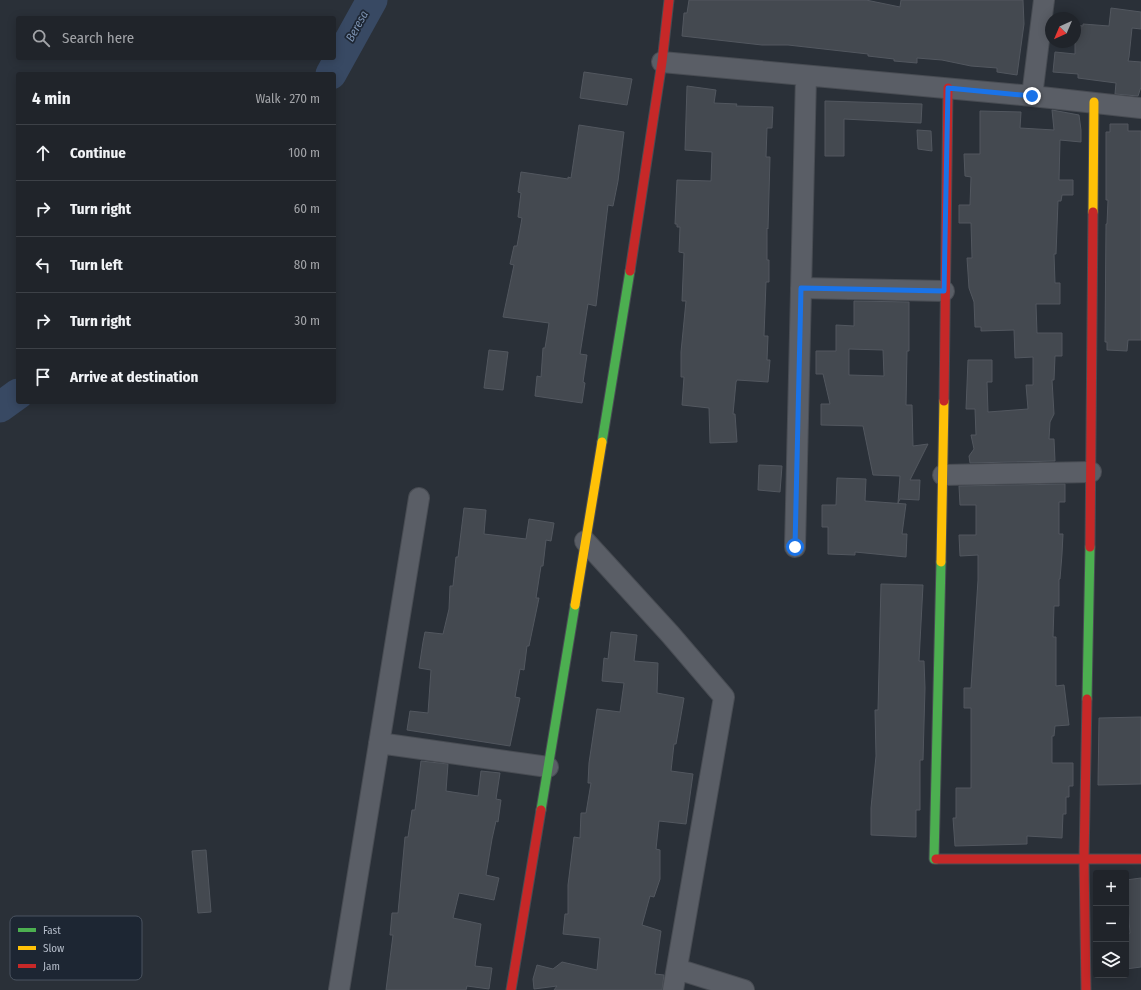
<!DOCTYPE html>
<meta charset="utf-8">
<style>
body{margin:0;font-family:"Fira Sans Condensed",sans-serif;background:#282c32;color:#f1f3f6}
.controls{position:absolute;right:12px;bottom:12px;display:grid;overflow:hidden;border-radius:4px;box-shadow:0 2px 10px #0003}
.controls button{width:36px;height:36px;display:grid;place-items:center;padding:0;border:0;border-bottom:1px solid #3d4147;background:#20242a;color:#f1f3f6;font:20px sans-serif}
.compass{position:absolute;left:1045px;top:12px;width:36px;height:36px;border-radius:50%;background:#20242a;box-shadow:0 2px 10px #0003;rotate:224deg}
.stop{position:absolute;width:12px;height:12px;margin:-9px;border:3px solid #1a73e8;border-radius:50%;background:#fff}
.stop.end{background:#1a73e8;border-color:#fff;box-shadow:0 1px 4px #0008}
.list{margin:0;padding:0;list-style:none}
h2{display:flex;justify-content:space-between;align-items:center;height:52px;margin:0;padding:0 16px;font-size:17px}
h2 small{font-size:13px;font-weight:400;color:#a2a4a8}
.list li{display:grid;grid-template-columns:26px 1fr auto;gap:12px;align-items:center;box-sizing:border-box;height:56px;padding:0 16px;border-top:1px solid #3d4147}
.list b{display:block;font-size:15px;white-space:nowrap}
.list em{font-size:13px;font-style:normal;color:#a2a4a8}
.icon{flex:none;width:22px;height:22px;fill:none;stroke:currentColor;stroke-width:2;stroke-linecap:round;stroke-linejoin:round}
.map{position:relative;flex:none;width:1141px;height:990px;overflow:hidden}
.search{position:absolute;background:#20242a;box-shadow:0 2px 10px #0003;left:16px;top:16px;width:320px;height:44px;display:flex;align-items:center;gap:10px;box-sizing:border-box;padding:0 14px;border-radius:4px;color:#a2a4a8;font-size:15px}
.panel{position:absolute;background:#20242a;box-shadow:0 2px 10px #0003;left:16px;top:72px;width:320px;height:332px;border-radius:4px}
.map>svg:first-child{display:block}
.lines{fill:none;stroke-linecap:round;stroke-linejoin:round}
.river{stroke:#384963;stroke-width:31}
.building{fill:#444950;stroke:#52575f;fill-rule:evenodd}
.street-casing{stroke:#484c53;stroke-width:22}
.fast-casing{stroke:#484c53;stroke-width:11}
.slow-casing{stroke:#484c53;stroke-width:11}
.jam-casing{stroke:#484c53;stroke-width:11}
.street{stroke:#5a5e66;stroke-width:20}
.fast{stroke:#4caf50;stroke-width:9}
.slow{stroke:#ffc107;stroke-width:9}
.jam{stroke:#c62828;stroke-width:9}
.route{stroke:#1a73e8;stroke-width:5}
.labels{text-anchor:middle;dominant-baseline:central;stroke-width:3.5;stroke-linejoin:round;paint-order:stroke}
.water-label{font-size:12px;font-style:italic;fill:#7c92b1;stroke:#1d2633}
.key{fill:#1d2633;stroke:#4a5360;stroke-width:1}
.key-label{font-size:11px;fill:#b4bcc9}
</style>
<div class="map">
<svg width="1141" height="990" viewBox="0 0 1141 990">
<rect width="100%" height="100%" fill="#2a3038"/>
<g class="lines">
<!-- river -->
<path class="river" d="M 331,74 L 372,0
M 0,407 L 18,394"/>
</g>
<!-- building -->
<path class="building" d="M 689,0 L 866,0 L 900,7 L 901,0 L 1023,0 L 1024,24 L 1017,75 L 997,72 L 997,68 L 971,66 L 942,60 L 917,58 L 917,63 L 894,61 L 894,59 L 868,56 L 868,54 L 788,45 L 762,45 L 682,36 L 684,13 L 687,13 Z
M 1111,8 L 1141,12 L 1141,29 L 1132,28 L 1129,57 L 1128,61 L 1141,62 L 1141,87 L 1138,96 L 1115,94 L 1116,83 L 1078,78 L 1078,74 L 1053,72 L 1055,52 L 1075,54 L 1075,25 L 1083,26 L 1083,24 L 1109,26 Z
M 584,72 L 632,79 L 627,105 L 580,98 Z
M 687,86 L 716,90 L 714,103 L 737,104 L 736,106 L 773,107 L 772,128 L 767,128 L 766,157 L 770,157 L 768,229 L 767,228 L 767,260 L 769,260 L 769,282 L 766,282 L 764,336 L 768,336 L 767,360 L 770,360 L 768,382 L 737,380 L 736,382 L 733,414 L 735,414 L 737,442 L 710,443 L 709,408 L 682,405 L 684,377 L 681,377 L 681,352 L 686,301 L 682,301 L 684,253 L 679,252 L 680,227 L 677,227 L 677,224 L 675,224 L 677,180 L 711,181 L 712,152 L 685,150 Z
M 825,101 L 922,104 L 921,123 L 844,119 L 844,156 L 825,156 Z
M 1052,110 L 1079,115 L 1081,130 L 1081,142 L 1060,140 L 1059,180 L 1073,180 L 1073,195 L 1062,195 L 1061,201 L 1058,201 L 1056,254 L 1054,254 L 1055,283 L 1060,283 L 1060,304 L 1036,304 L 1037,333 L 1062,333 L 1062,356 L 1055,356 L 1054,380 L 1052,380 L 1054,414 L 1050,422 L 1049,439 L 1054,439 L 1055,461 L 970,463 L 969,456 L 974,449 L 971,435 L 976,435 L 975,409 L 966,409 L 968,360 L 992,360 L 992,382 L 987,382 L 988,412 L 1028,409 L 1026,385 L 1033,385 L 1033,357 L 1015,358 L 1014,330 L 981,331 L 981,327 L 975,327 L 974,302 L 969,288 L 967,258 L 972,258 L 971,223 L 959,223 L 959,205 L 970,205 L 971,177 L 965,176 L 964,154 L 980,154 L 980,111 L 1021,112 L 1020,128 L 1054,130 Z
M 1110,124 L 1128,124 L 1128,131 L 1141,131 L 1141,340 L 1128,340 L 1127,351 L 1107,350 L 1107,342 L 1105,342 L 1106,224 L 1107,224 L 1108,200 L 1106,200 L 1106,132 L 1110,132 Z
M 579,125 L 624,132 L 618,181 L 613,206 L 608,205 L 596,306 L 588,304 L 580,354 L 587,355 L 583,382 L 585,383 L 582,403 L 535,396 L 537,376 L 541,377 L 543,348 L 545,348 L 549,323 L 503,317 L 514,265 L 510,264 L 514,246 L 517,246 L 522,218 L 518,217 L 521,193 L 518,192 L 521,172 L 568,179 L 568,177 L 571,178 Z
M 917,130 L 931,131 L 932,151 L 918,149 Z
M 854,301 L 909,302 L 909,351 L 907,351 L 906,405 L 912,405 L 913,446 L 928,444 L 910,480 L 920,480 L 919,500 L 900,499 L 898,503 L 900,476 L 873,475 L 863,426 L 821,425 L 821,404 L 830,404 L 823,374 L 816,374 L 816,351 L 836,351 L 836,325 L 854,326 ZM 849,349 L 883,350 L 884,376 L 849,375 Z
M 489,350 L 508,352 L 503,390 L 484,388 Z
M 759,465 L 782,466 L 780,492 L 758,490 Z
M 837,478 L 866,479 L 865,501 L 906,504 L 902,534 L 907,534 L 906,557 L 855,552 L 855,555 L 828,554 L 828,527 L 822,527 L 822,505 L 836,505 Z
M 1065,484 L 1065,502 L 1059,502 L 1059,534 L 1063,534 L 1062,554 L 1060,579 L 1059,579 L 1059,606 L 1054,606 L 1053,637 L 1056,637 L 1056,686 L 1064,685 L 1069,725 L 1055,726 L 1054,736 L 1052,736 L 1052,763 L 1073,763 L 1073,786 L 1069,786 L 1069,797 L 1066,797 L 1066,814 L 1063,814 L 1062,838 L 1027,836 L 1027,844 L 955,846 L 953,818 L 956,818 L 956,788 L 971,788 L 971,708 L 964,708 L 964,688 L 971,688 L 978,580 L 978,555 L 960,556 L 959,535 L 976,535 L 976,505 L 960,505 L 959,486 Z
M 464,508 L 486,510 L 484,534 L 526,539 L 529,519 L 554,523 L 551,541 L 546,540 L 543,566 L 541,566 L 536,598 L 539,598 L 529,646 L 527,646 L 524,670 L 520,669 L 515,697 L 520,698 L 510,746 L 407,730 L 410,711 L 428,713 L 431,670 L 419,668 L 423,642 L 425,632 L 443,634 L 449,609 L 450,586 L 453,586 L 456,557 L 458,557 Z
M 881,584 L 923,585 L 919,661 L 924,661 L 925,688 L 923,760 L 920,760 L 920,810 L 916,810 L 916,837 L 871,835 L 871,808 L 876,756 L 875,710 L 878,710 Z
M 611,632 L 637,635 L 634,661 L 658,663 L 657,693 L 684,698 L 676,744 L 674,744 L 671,771 L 693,774 L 686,824 L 659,821 L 656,849 L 660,850 L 660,879 L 654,897 L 650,896 L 642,925 L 661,931 L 655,974 L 664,975 L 662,990 L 554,990 L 557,986 L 534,989 L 533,979 L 537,965 L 553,969 L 562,962 L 597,970 L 600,938 L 563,934 L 565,914 L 568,914 L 568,885 L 574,837 L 580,838 L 581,813 L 586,813 L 591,783 L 588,783 L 589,763 L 597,709 L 620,712 L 624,683 L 602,681 L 604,658 L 608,659 Z
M 1141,717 L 1141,784 L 1098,785 L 1099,718 Z
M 421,761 L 448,764 L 446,791 L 478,796 L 481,771 L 500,773 L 496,799 L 501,800 L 498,822 L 496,821 L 492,839 L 486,875 L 499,878 L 494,900 L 459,893 L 453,918 L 481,924 L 475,966 L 492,968 L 489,989 L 467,986 L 466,990 L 386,990 L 393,935 L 390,935 L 392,913 L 398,913 L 405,837 L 408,837 L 412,810 L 415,810 Z
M 206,850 L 211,912 L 198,913 L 192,851 Z
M 1141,878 L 1141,967 L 1126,969 L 1126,934 L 1130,933 L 1126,880 Z"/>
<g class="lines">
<defs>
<path id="street" d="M 662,62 L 1032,96 L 1141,108
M 1032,96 L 1044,0
M 801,288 L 944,291
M 943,475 L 1091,472
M 585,541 L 670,634 L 724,697 L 673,990
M 795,547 L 806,76
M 379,743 L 548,767
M 677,969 L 744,990
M 339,990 L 419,498"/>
<path id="fast" d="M 602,442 L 630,271
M 1087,699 L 1090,547
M 541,810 L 575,605
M 936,859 L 934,859 L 941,562"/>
<path id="slow" d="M 1093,212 L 1094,102
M 941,562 L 944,401
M 575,605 L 602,442"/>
<path id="jam" d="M 630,271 L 662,62 L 669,0
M 944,401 L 948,88
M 1090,547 L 1093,212
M 936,859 L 1141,859
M 511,990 L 541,810
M 1086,990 L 1084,860 L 1087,699"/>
</defs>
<!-- street casing -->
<use href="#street" class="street-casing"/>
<!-- fast casing -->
<use href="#fast" class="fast-casing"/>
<!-- slow casing -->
<use href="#slow" class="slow-casing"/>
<!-- jam casing -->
<use href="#jam" class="jam-casing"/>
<!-- street -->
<use href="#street" class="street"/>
<!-- fast -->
<use href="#fast" class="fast"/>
<!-- slow -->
<use href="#slow" class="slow"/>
<!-- jam -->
<use href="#jam" class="jam"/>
</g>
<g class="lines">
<!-- route -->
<path class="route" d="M 795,547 L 801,288 L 944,291 L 948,88 L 1032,96"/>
</g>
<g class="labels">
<!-- water labels -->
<g class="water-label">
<text transform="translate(357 26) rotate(-61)">Beresa</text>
</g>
</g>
<!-- legend -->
<rect x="10" y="916" width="132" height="64" rx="6" class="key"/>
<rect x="18" y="928" width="18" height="4" fill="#4caf50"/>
<rect x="18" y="946" width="18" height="4" fill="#ffc107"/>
<rect x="18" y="964" width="18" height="4" fill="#c62828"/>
<g class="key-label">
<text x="43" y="934">Fast</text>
<text x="43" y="952">Slow</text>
<text x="43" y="970">Jam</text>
</g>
</svg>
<div class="controls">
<button>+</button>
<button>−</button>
<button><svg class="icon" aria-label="layers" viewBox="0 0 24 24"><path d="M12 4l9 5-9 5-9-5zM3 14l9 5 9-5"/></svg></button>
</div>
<svg class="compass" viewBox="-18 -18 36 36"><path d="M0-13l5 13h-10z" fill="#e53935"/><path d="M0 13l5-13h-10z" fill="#a2a4a8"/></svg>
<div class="stop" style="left:795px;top:547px"></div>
<div class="stop end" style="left:1032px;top:96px"></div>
<div class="search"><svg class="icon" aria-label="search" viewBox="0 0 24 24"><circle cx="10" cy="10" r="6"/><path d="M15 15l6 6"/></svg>Search here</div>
<section class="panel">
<h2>4 min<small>Walk · 270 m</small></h2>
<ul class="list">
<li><svg class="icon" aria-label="ahead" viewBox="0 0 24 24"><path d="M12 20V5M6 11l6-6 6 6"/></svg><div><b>Continue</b></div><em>100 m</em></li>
<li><svg class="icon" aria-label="right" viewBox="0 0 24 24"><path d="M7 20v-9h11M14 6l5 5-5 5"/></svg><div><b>Turn right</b></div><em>60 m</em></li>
<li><svg class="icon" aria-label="left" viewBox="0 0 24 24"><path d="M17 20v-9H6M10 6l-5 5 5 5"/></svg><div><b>Turn left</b></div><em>80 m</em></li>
<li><svg class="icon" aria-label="right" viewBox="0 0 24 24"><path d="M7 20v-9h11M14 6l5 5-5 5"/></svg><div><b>Turn right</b></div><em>30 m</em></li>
<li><svg class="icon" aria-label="arrive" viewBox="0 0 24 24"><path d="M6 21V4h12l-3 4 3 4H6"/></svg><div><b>Arrive at destination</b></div></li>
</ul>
</section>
</div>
